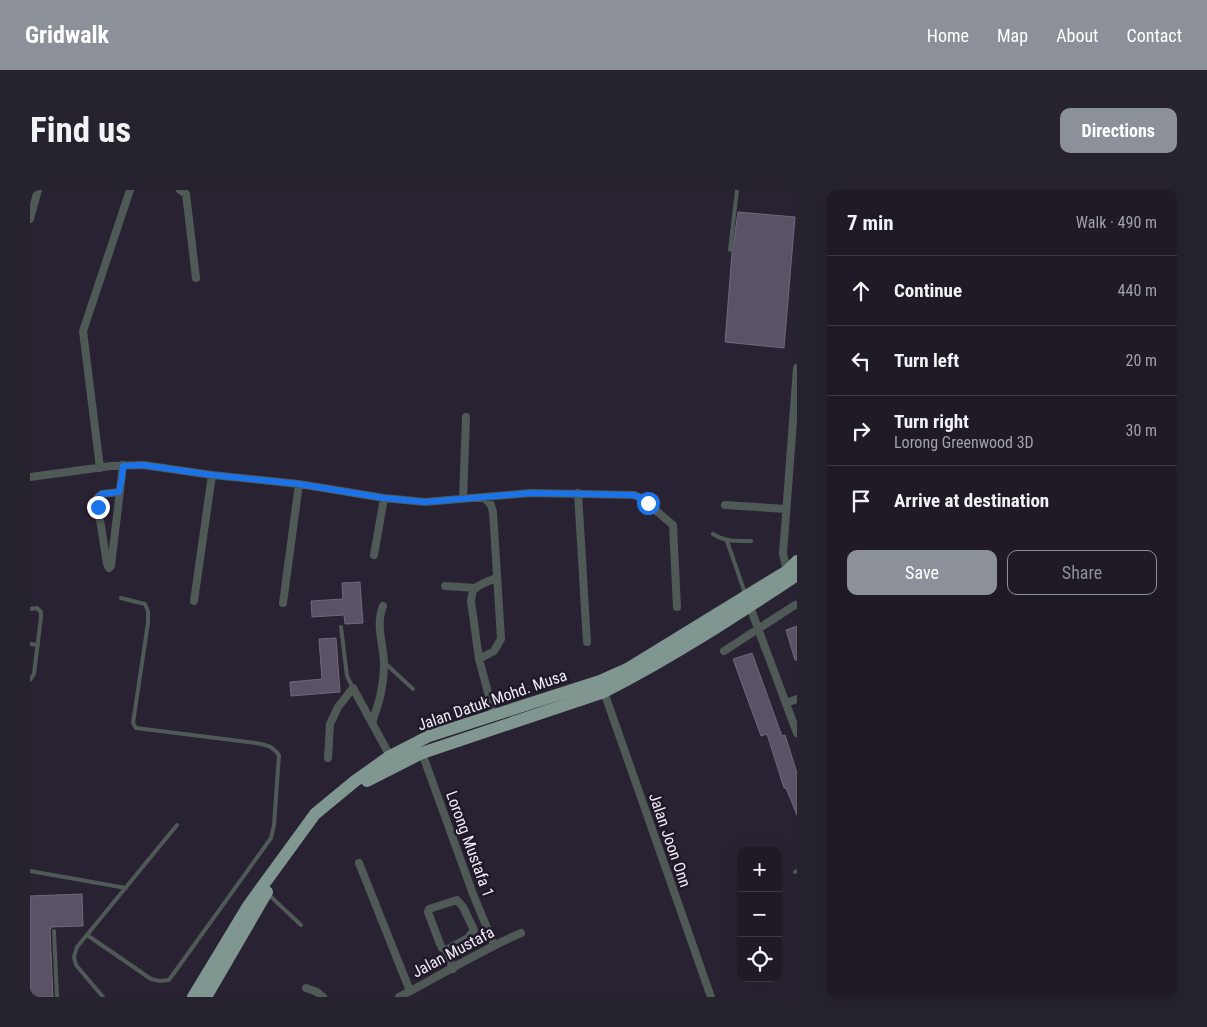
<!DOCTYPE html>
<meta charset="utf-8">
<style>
body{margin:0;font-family:"Roboto Condensed",sans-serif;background:#27232e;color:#f1f3f6}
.controls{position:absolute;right:15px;bottom:15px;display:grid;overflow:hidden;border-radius:10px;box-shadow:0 5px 20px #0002}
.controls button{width:45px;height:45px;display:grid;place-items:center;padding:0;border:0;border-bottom:1px solid #3c3843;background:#1f1a26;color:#f1f3f6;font:25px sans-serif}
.stop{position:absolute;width:15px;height:15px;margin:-11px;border:4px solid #1a73e8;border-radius:50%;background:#fff}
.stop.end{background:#1a73e8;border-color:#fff;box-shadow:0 1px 5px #0008}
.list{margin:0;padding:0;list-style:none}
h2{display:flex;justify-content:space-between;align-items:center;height:65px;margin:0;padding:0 20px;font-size:21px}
h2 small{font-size:16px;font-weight:400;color:#a1a1a7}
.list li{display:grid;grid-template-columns:32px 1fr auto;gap:15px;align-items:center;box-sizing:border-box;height:70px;padding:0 20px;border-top:1px solid #3c3843}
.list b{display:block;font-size:19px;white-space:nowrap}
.list p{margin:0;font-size:16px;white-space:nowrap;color:#a1a1a7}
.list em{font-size:16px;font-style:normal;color:#a1a1a7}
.actions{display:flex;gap:10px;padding:15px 20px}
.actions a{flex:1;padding:11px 0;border:1px solid #8c9099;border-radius:10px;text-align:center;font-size:18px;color:#8c9099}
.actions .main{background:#8c9099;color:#fff}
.icon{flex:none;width:28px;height:28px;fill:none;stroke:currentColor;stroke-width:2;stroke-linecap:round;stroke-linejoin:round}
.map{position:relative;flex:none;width:767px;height:807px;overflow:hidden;border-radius:10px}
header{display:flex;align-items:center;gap:30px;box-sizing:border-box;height:70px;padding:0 25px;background:#8c9099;color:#fff}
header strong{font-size:24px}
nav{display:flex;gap:28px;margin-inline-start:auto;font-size:18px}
.intro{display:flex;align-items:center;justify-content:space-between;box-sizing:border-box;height:120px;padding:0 30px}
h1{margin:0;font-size:35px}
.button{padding:12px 22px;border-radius:10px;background:#8c9099;color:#fff;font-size:18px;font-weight:700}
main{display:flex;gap:30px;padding:0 30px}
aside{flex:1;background:#1f1a26;border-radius:10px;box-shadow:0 5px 20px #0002}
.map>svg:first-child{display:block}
.building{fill:#5b5365;stroke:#70687b}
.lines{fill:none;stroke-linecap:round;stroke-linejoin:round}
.service{stroke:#4f5956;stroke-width:4}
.minor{stroke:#4f5956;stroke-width:8}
.trunk{stroke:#809690;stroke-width:12}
.route{stroke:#1a73e8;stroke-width:6}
.labels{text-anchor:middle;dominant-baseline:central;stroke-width:5;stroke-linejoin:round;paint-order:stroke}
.street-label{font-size:16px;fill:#f0ecf7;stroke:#1f1928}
</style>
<header>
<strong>Gridwalk</strong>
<nav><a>Home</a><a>Map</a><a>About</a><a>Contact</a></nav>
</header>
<div class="intro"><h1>Find us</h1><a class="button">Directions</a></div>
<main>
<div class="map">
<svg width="767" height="807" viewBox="0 0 767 807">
<rect width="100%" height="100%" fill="#292232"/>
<!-- building -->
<path class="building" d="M 708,22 L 765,27 L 754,158 L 695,152 L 702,63 Z
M 330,392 L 333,433 L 315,434 L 314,425 L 282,427 L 281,411 L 313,409 L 312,393 Z
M 767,436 L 767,470 L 765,470 L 756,440 Z
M 306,448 L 310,502 L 261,506 L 260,492 L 292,489 L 289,449 Z
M 722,463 L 752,546 L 755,545 L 767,583 L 767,625 L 756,598 L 754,598 L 737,544 L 731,546 L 703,469 Z
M 52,704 L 53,736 L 22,737 L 20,740 L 23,807 L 0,807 L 0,706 Z"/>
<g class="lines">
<!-- service -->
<path class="service" d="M 700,60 L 707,0
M 683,344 C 695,352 707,351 721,351
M 697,351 L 715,403
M 0,419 L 7,418 L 11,422 L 11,427 L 4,484 L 0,490
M 311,437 L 317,486 L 323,498
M 0,454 L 8,455
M 355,473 L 383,499
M 0,681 L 96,698
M 765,682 L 767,681
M 238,704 L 271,735
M 24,741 L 27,807
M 57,745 L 121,789 L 130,791 L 139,790 L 241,648 L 244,635 L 249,565 C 242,556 237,555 226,553 L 106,538 L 103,533 L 118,433 L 118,421 L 115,414 L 91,408
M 73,807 L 46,775 L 44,767 L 47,757 L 147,635"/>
<!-- minor -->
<path class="minor" d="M 150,0 L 156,4 L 166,88
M 0,29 L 8,0
M 70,278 L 53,141 L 100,0
M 0,287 L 81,276 L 113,275 L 182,285 L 269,294 L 354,308 L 395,312 L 501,303 L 604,305 L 611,308 L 643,335 L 647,417
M 89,302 L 72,304 L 68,307 L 68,317 L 77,374 L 79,378 L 81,376 L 93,275
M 548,303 L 557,452
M 433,309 L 436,227
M 695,315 L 756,319
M 344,365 L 354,308
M 757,381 L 753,364 L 767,178
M 415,396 L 446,398
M 164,411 L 182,285
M 253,413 L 269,294
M 720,417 L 767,543
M 694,461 L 765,415
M 449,469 L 464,461 L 471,449 L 463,322 L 461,315 L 454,307
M 574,502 L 681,807
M 756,513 L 767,509
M 464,525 L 449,469 L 441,411 L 443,399 L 454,393 L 466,388
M 342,533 C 349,512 354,497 354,475 C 354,455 345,436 353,416
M 392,563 L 443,704 L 464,755
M 298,568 L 300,534 L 308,517 L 323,498 L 360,566
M 329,673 L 380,801
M 416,760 L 438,748 L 444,740 L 433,717 L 427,710 L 399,719 L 398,722 L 410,754 L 412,758 L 416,760 L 423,779
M 276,798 L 287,802 L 293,807
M 369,807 C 410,786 449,761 491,743"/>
<!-- trunk -->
<path class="trunk" d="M 337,591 L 392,563 L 574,502 C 641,468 704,427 767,385
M 163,807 L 218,716 L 285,624 L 325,591 L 360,566 L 399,546 L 570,491 L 597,479 L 757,381 L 767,371
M 176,807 L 237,702"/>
</g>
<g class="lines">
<!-- route -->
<path class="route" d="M 68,317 L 68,307 L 72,304 L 89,302 L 92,287 L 93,276 L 113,275 L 182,285 L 269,294 L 354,308 L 395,312 L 501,303 L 604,305 L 611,308 L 618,313"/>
</g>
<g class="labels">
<!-- street labels -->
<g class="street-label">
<text transform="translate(462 510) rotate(-19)">Jalan Datuk Mohd. Musa</text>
<text transform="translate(640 650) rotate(71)">Jalan Joon Onn</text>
<text transform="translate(440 654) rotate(70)">Lorong Mustafa 1</text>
<text transform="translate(423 762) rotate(-28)">Jalan Mustafa</text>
</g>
</g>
</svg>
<div class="controls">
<button>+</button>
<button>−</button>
<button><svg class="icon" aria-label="locate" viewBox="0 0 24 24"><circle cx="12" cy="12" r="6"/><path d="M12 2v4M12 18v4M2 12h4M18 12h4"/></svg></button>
</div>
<div class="stop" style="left:618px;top:313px"></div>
<div class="stop end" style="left:68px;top:317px"></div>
</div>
<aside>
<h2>7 min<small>Walk · 490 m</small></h2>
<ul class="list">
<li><svg class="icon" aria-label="ahead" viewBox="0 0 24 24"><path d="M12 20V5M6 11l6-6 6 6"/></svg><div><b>Continue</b></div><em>440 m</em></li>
<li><svg class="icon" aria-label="left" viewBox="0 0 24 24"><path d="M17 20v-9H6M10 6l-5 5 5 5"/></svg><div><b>Turn left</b></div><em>20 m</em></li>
<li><svg class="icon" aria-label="right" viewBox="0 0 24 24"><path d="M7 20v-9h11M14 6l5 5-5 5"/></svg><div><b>Turn right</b><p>Lorong Greenwood 3D</p></div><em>30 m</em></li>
<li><svg class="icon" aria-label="arrive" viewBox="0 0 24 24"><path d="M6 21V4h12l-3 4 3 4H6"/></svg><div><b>Arrive at destination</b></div></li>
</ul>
<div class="actions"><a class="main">Save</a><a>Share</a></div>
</aside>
</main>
